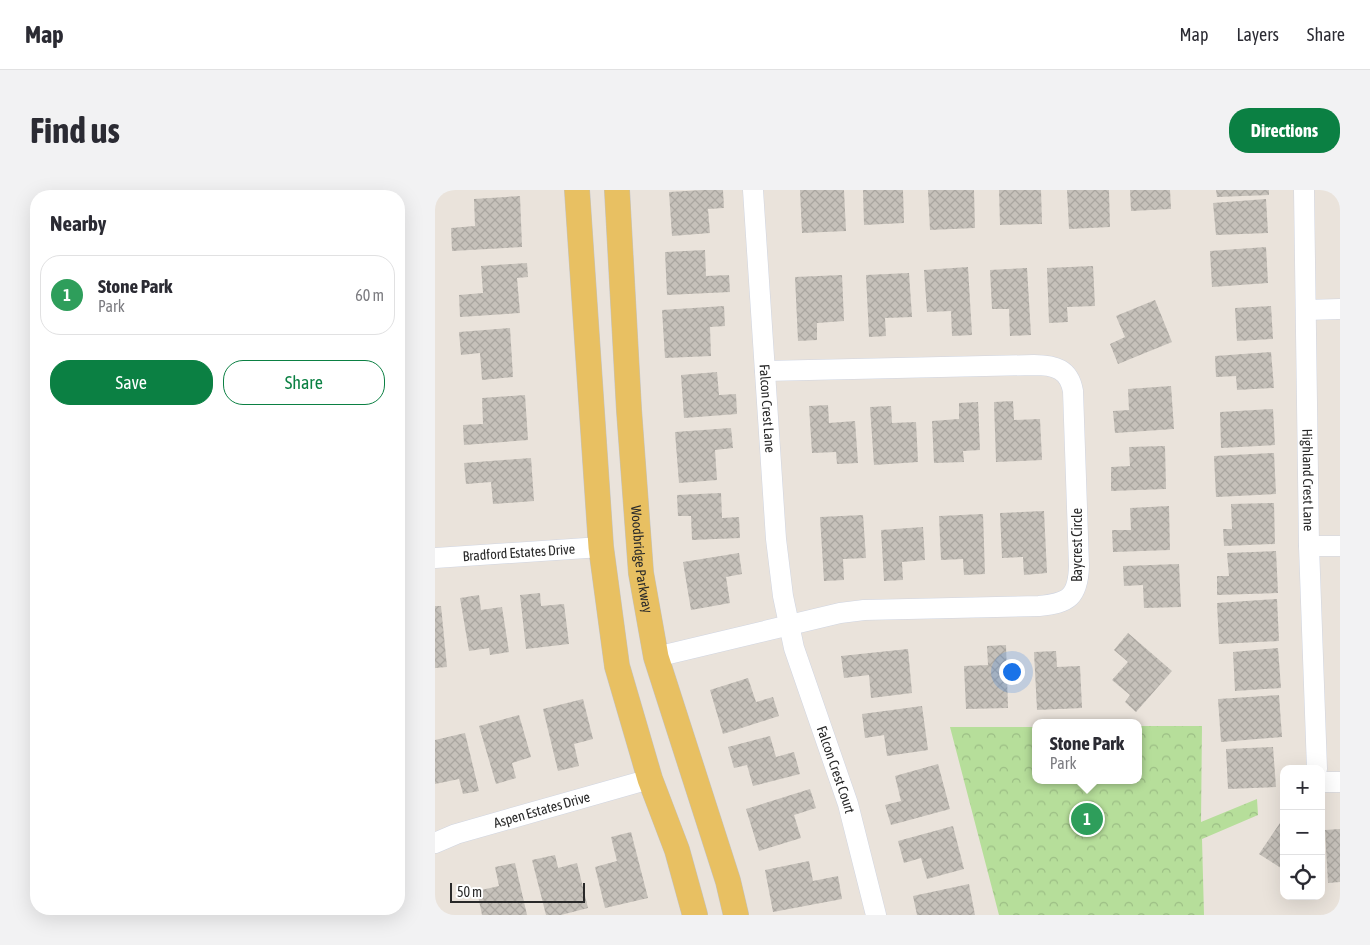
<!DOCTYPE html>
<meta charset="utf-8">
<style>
body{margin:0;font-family:"Asap Condensed",sans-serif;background:#f2f2f3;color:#2b2b33}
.controls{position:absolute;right:15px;bottom:15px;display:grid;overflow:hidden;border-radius:10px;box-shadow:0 5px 20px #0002}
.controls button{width:45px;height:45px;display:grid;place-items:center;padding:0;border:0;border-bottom:1px solid #e1e1e2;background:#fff;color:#2b2b33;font:25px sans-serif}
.scale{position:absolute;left:15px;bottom:12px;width:135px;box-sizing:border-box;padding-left:5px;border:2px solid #292929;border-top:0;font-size:14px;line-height:18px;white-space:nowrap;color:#292929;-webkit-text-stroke:4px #fff;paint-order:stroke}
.you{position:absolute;left:576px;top:481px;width:18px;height:18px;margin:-12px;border:4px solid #fff;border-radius:50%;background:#1a73e8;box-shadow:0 0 0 8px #1a73e833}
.badge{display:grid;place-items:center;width:32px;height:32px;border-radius:50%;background:#0b8043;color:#fff;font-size:16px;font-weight:700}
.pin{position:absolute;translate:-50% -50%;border:2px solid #fff;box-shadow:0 1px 5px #0006}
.popup{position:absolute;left:597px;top:529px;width:110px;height:65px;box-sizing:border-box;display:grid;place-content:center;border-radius:10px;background:#fff;filter:drop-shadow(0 1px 4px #0005);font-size:16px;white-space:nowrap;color:#7c7c81}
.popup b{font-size:19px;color:#2b2b33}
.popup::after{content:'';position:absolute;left:50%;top:100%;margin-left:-10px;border:10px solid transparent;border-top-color:#fff}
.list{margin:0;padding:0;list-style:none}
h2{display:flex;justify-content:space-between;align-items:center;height:65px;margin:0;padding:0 20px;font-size:21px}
h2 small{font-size:16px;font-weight:400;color:#7c7c81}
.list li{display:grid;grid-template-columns:32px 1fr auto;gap:15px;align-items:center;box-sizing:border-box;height:80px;margin:0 10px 10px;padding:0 10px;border:1px solid #e1e1e2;border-radius:20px}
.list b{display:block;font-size:19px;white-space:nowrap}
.list p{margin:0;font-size:16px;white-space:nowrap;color:#7c7c81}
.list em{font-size:16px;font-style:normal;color:#7c7c81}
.actions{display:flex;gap:10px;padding:15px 20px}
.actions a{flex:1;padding:11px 0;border:1px solid #0b8043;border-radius:20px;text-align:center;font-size:18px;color:#0b8043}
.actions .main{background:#0b8043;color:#fff}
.icon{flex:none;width:28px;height:28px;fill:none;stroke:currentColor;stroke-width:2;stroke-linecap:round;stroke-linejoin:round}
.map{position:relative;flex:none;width:905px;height:725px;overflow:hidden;border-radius:20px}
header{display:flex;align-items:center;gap:30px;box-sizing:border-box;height:70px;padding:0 25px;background:#fff;border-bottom:1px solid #e1e1e2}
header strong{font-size:24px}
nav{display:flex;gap:28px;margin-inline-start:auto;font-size:18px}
.intro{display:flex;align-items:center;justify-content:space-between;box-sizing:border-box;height:120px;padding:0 30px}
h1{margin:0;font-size:35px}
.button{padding:12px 22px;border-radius:20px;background:#0b8043;color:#fff;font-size:18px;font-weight:700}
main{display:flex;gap:30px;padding:0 30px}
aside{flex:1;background:#fff;border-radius:20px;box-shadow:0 5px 20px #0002}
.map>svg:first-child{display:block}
.park{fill:url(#park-crowns)}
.building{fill:url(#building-cross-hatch)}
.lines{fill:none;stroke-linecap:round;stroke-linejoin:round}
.minor-casing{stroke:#d0d5e1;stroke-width:21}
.major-casing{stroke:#c3c3c3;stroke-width:26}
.minor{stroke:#fff;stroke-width:20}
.major{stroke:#e8c062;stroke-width:25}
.labels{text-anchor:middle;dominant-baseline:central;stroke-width:4;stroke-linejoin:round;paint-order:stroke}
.street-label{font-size:14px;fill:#292929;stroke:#fff}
</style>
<header>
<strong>Map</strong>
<nav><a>Map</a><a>Layers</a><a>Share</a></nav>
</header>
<div class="intro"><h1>Find us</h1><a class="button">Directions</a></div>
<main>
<aside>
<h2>Nearby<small></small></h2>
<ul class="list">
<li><span class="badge" style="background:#2e9e5b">1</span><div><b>Stone Park</b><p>Park</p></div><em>60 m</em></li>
</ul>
<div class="actions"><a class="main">Save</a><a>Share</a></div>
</aside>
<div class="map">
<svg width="905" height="725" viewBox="0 0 905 725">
<defs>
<pattern id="park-crowns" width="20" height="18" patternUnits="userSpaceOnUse" patternTransform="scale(1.25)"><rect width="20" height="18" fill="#b6de9a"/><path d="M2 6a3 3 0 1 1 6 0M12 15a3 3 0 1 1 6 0" fill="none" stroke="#9cbe85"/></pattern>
<pattern id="building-cross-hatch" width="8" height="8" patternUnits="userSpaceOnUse" patternTransform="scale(1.25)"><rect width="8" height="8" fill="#c6c1ba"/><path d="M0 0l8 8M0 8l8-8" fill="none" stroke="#aaa6a0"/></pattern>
</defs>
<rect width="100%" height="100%" fill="#eae3db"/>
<!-- park -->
<path class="park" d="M 703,536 L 767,536 L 766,632 L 822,609 L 823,625 L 767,649 L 769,725 L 564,725 L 515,537 L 601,537 L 601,590 L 703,590 Z"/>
<!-- building -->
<path class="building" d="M 268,0 L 288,0 L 289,18 L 273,19 L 275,43 L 237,46 L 234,2 Z
M 365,0 L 409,0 L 411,41 L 367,43 Z
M 428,0 L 468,0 L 469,33 L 429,35 Z
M 493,0 L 539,0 L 540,38 L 495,40 Z
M 564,0 L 606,0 L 607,34 L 565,35 Z
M 632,0 L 674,0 L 675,37 L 634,39 Z
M 695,0 L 735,0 L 736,19 L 696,21 Z
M 781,0 L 834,0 L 834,5 L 782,7 Z
M 85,6 L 87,57 L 17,61 L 16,38 L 40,36 L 39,9 Z
M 831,9 L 833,43 L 781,45 L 778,13 Z
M 831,57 L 833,93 L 777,97 L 775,61 Z
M 270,60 L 271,86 L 294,85 L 295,102 L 232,105 L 230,62 Z
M 92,73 L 93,87 L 82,88 L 85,123 L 25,127 L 24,105 L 48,103 L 46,76 Z
M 658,76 L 660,116 L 632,117 L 633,132 L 614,133 L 612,78 Z
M 533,77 L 537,145 L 517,146 L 516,121 L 492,122 L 489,80 Z
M 592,78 L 596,145 L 575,146 L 574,119 L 557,119 L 555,80 Z
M 474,83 L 477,127 L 450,128 L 451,146 L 434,147 L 431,85 Z
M 407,85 L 409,131 L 382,133 L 382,150 L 363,151 L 360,87 Z
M 720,110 L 737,152 L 683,174 L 675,154 L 690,147 L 681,126 Z
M 289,116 L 290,136 L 275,137 L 276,166 L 230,168 L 227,120 Z
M 836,116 L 838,149 L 802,151 L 800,118 Z
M 75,138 L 78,187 L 47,190 L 45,163 L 26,165 L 24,142 Z
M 836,162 L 839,198 L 802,200 L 801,186 L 781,187 L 780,166 Z
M 282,182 L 284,205 L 301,204 L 302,224 L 249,228 L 246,185 Z
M 736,196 L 739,239 L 680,243 L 678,221 L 694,220 L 693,199 Z
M 90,205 L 93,250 L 29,255 L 28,235 L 48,234 L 47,208 Z
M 578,211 L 579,230 L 605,229 L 607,270 L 561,272 L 559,212 Z
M 543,212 L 545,260 L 528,261 L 529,272 L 499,273 L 497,231 L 524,229 L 524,213 Z
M 393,215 L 394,233 L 420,231 L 423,273 L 402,274 L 401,262 L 377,263 L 374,216 Z
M 456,216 L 457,233 L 481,232 L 483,272 L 439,275 L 435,217 Z
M 838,219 L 840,255 L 786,258 L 785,222 Z
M 296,238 L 298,258 L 280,260 L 282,290 L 244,293 L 240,242 Z
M 730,256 L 731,299 L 676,301 L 676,277 L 695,276 L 694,257 Z
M 839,263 L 841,304 L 781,307 L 779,266 Z
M 96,268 L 99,311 L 58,314 L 56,292 L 31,294 L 29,273 Z
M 286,303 L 287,328 L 304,327 L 305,348 L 257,350 L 256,326 L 243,326 L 242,305 Z
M 839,313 L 840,354 L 789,356 L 788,339 L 797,339 L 796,314 Z
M 734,316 L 735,360 L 678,362 L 677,340 L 696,340 L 695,318 Z
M 609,321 L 612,383 L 589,385 L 588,367 L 567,368 L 565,323 Z
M 548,324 L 550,384 L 529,385 L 528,369 L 506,370 L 504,326 Z
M 428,325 L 431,368 L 408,369 L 409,390 L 389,391 L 385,327 Z
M 488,337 L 490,370 L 467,372 L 468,390 L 449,391 L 446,340 Z
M 841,361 L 843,403 L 782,405 L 782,386 L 794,386 L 792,363 Z
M 304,363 L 307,384 L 291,387 L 295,413 L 256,420 L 248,372 Z
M 744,374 L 746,417 L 709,418 L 708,395 L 689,396 L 688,376 Z
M 105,403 L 106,416 L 129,414 L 134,454 L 91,459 L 85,405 Z
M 44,405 L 46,420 L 67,417 L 74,462 L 55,465 L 54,458 L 34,461 L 25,408 Z
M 842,409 L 844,451 L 784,454 L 782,413 Z
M 0,416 L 6,416 L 12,477 L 0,478 Z
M 693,443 L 737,481 L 701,522 L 690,512 L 695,505 L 677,490 L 693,472 L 679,460 Z
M 571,455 L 573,518 L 531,519 L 529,476 L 553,475 L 552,456 Z
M 843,458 L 846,498 L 800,501 L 798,462 Z
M 473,459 L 477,503 L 436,508 L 434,485 L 409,488 L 406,466 Z
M 621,461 L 622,477 L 645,476 L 647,518 L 602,520 L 599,462 Z
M 313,488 L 321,512 L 338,507 L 344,526 L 288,544 L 275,500 Z
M 844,505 L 847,547 L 786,552 L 783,509 Z
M 148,509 L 158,549 L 139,554 L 144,576 L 123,581 L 108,519 Z
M 487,516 L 493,560 L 452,566 L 449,545 L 430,548 L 427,524 Z
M 84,525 L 96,567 L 77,573 L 81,588 L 61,594 L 44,536 Z
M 30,543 L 44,601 L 28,604 L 24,589 L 0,594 L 0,550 Z
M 335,546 L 341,567 L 359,562 L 365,584 L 318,596 L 312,575 L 299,578 L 293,557 Z
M 838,557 L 841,597 L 793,599 L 791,559 Z
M 503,574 L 515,619 L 456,635 L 450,615 L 466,611 L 460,586 Z
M 375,599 L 381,618 L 359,625 L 366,648 L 324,661 L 311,619 Z
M 849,627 L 849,680 L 824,664 Z
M 518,636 L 529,679 L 492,689 L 486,668 L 469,673 L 463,651 Z
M 905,639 L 905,692 L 893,693 L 890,640 Z
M 196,642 L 213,708 L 170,718 L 160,677 L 182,671 L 176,647 Z
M 120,665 L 123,678 L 142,673 L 153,718 L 126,725 L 111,725 L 97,670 Z
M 374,671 L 378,691 L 403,686 L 407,709 L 338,722 L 330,680 Z
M 80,673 L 92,725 L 47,725 L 42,701 L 64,696 L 60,677 Z
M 534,694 L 540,725 L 482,725 L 478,706 Z"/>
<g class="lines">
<defs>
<g id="minor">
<path id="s1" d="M 318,0 L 341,349 L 348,406 L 359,458 L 413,614 L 441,725"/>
<path id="s2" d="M 869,0 L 874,356 L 882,579"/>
<path d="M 871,120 L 905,119"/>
<path d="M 874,356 L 905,356"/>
<path id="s3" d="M 0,368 L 166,357"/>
<path d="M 221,467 L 405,423 L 429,420 L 604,416 C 634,413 643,407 644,376 L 638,201 C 634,179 620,175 599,175 L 330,181"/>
<path d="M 886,592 L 905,592"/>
<path id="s4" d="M 0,653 L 21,644 L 215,589"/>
</g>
<g id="major">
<path d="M 142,0 L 166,357 L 182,476 L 215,589 L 242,660 L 260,725"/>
<path id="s5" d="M 182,0 L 194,220 L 206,383 L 221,467 L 293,691 L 301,725"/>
</g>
</defs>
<!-- minor casing -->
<use href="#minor" class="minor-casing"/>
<!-- major casing -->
<use href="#major" class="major-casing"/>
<!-- minor -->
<use href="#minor" class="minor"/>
<!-- major -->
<use href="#major" class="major"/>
</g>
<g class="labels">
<!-- street labels -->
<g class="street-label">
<text stroke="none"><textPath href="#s1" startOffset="219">Falcon Crest Lane</textPath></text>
<text stroke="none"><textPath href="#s2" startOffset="290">Highland Crest Lane</textPath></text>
<text transform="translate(642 355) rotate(-90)">Baycrest Circle</text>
<text stroke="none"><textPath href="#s3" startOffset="84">Bradford Estates Drive</textPath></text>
<text stroke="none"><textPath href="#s5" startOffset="370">Woodbridge Parkway</textPath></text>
<text stroke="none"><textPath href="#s1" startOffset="589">Falcon Crest Court</textPath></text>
<text stroke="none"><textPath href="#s4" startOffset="112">Aspen Estates Drive</textPath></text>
</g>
</g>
</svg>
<div class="controls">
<button>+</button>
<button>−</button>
<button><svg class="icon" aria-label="locate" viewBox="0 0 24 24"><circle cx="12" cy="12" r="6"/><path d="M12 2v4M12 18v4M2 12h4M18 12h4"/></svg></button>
</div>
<div class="scale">50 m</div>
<div class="you"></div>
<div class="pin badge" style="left:652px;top:629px;background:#2e9e5b">1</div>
<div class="popup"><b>Stone Park</b>Park</div>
</div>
</main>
